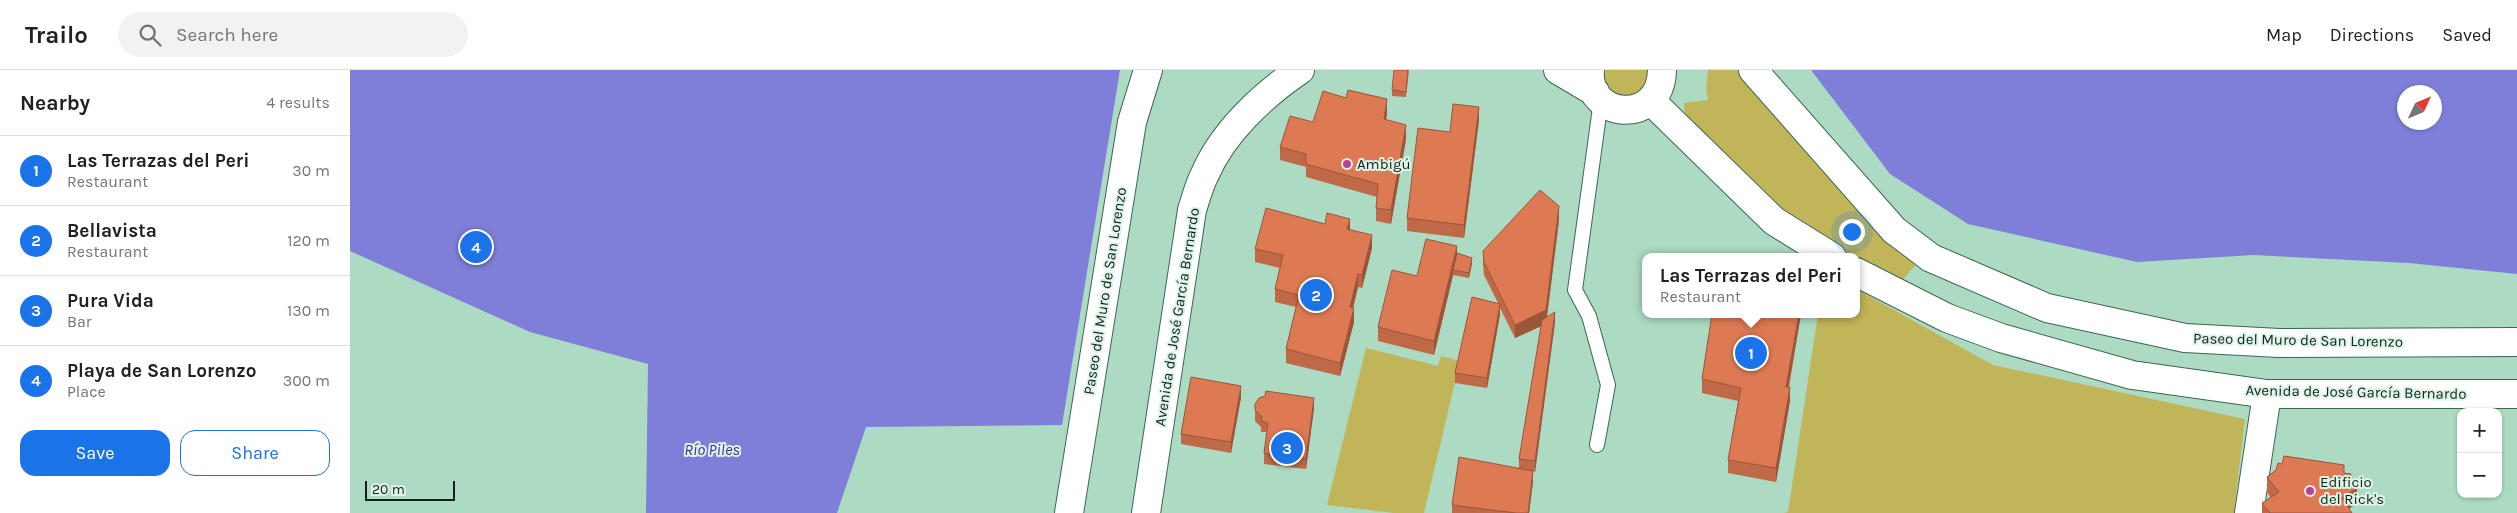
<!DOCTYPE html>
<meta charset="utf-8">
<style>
body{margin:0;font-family:Karla,sans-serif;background:#f2f2f2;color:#202124}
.controls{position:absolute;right:15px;bottom:15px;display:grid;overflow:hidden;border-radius:10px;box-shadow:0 1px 4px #0004}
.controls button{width:45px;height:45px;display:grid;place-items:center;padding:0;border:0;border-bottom:1px solid #e0e0e0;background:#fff;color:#202124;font:25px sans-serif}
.compass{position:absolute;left:2047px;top:15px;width:45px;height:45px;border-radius:50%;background:#fff;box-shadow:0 1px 4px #0004;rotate:46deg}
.scale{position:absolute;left:15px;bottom:12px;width:90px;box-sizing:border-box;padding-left:5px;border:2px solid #11221a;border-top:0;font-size:14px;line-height:18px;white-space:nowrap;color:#11221a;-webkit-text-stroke:4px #def4e8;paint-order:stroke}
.you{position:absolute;left:1501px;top:161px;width:18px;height:18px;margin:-12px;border:4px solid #fff;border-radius:50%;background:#1a73e8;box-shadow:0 0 0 8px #1a73e833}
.badge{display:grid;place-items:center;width:32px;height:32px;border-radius:50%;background:#1a73e8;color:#fff;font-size:16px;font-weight:700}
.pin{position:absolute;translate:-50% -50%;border:2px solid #fff;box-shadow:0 1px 5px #0006}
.popup{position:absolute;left:1292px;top:183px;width:218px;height:65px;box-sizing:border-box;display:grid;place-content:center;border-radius:10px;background:#fff;filter:drop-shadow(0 1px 4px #0005);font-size:16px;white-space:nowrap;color:#757577}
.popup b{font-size:19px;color:#202124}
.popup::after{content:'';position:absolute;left:50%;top:100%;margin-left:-10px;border:10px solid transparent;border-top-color:#fff}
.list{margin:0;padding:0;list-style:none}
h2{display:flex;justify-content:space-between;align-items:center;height:65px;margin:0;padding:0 20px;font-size:21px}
h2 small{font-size:16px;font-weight:400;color:#757577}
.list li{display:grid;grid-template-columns:32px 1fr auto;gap:15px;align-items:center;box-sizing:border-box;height:70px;padding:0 20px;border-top:1px solid #e0e0e0}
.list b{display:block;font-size:19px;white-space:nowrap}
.list p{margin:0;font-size:16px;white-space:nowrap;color:#757577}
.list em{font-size:16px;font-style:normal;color:#757577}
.actions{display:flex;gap:10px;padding:15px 20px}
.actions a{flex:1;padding:11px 0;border:1px solid #1a73e8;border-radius:15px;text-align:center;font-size:18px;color:#1a73e8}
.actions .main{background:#1a73e8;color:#fff}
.icon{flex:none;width:28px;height:28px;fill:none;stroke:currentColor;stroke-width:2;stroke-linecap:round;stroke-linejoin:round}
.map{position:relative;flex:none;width:2167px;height:443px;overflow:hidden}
header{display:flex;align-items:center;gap:30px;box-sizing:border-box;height:70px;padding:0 25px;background:#fff;border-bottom:1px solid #e0e0e0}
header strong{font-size:24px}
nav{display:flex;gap:28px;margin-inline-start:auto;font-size:18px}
.search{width:350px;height:45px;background:#f2f2f2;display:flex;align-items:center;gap:12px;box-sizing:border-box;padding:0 18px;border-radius:28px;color:#757577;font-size:19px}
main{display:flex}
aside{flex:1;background:#fff}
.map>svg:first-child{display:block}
.green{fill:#c1b559}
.water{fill:#7f7fda;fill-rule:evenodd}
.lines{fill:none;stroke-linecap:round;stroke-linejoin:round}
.lane-casing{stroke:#3d6652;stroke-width:16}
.street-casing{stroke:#3d6652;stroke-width:30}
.lane{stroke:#fff;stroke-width:14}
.street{stroke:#fff;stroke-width:28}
.wall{fill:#bf6947}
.shaded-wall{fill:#9b553a}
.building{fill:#de7a53;stroke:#9b553a}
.poi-dot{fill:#bb4296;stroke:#def4e8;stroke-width:2}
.labels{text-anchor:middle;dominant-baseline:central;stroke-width:4;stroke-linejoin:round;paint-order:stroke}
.poi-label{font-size:15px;fill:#11221a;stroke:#def4e8;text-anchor:start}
.street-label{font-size:15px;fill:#11221a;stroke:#def4e8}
.water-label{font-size:16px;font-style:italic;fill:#3c2d98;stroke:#def4e8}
</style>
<header>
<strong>Trailo</strong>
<div class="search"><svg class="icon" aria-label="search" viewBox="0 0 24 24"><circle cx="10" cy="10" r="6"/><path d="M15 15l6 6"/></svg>Search here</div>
<nav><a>Map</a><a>Directions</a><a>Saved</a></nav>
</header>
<main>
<aside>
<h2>Nearby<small>4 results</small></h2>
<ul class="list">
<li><span class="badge">1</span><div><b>Las Terrazas del Peri</b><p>Restaurant</p></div><em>30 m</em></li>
<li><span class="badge">2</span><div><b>Bellavista</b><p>Restaurant</p></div><em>120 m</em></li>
<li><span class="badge">3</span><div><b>Pura Vida</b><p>Bar</p></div><em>130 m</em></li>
<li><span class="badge">4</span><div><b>Playa de San Lorenzo</b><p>Place</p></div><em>300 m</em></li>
</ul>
<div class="actions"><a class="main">Save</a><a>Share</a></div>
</aside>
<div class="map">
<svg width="2167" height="443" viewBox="0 0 2167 443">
<rect width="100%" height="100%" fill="#addac2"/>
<!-- green -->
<path class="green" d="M 1240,0 L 1312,0 L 1271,40 Z
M 1358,0 L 1388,0 L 1533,170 L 1568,192 L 1550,213 L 1506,189 L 1506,187 L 1497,184 L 1420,132 L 1335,46 L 1334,33 L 1358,30 L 1356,20 Z
M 1506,219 L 1643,295 L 1895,349 L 1884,443 L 1434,443 L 1438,442 L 1468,244 L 1506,244 Z
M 1016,278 L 1088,296 L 1091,286 L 1110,291 L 1074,443 L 1044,443 L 977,435 Z"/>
<!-- water -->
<path class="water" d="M 0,0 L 770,0 L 712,355 L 516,357 L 487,443 L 296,443 L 298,294 L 180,262 L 0,181 Z
M 1461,0 L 2167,0 L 2167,204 L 2059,193 L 1904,185 L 1787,192 L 1618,154 L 1540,104 ZM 2054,22 L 2084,22 L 2084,52 L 2054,52 Z"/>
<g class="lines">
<defs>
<path id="lane" d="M 1247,375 L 1258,315 L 1239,246 L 1225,220 L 1251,30"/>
<path id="street" d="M 1208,0 L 1245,22
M 1240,0 C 1235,49 1311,57 1312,0
M 1403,0 L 1544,160 L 1581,188 L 1697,238 L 1835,268 L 1929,273 L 2167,272
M 1301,31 L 1424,151 L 1482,187
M 1506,202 L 1597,248 L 1651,268 L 1782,305 L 1917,324 L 2167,324
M 719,443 L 782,52 L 798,0
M 796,443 L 842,140 C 846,128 849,115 855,104 C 873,62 913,25 950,0
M 1899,443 L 1917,324"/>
</defs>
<!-- lane casing -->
<use href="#lane" class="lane-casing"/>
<!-- street casing -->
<use href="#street" class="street-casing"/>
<!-- lane -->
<use href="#lane" class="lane"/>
<!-- street -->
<use href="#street" class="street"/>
</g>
<!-- wall -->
<path class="wall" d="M 1059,0 L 1056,27 L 1042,26 L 1042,20 Z
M 1037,43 L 1036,50 L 1056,69 L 1041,154 L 1026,151 L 1026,138 L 1027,127 L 956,107 L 956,97 L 930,90 L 930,77 L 963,52 Z
M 1129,50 L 1114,168 L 1057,161 L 1057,148 L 1100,62 Z
M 1209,150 L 1197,247 L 1205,252 L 1185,402 L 1183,401 L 1183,411 L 1179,443 L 1102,443 L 1102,435 L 1169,398 L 1169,389 L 1191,256 L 1165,268 L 1150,238 L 1150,244 L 1137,318 L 1105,313 L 1105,303 L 1148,233 L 1134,205 L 1133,195 L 1133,181 Z
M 1000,160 L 1022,178 L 1012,218 L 1008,217 L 1003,238 L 1004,252 L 990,306 L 936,293 L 936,279 L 946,237 L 925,232 L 925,219 L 930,198 L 905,192 L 905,179 Z
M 1107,183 L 1122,193 L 1119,208 L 1103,205 L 1084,285 L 1028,271 L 1028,257 L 1067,206 Z
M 1451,244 L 1439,317 L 1440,331 L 1426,412 L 1378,403 L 1378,390 L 1388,331 L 1352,323 L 1352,309 Z
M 891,327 L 881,383 L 831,374 L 831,364 Z
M 905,334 L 964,338 L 956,399 L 914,394 L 914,383 L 917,362 L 911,362 L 911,357 L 905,351 Z
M 1926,400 L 1994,403 L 2001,410 L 2007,433 L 1999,439 L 2002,443 L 1912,443 L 1912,433 L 1921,428 L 1917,422 L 1917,407 Z"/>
<!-- shaded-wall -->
<path class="shaded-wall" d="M 1037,29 L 1037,43 L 1034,63 L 1034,49 Z
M 1129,37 L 1129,50 L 1114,168 L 1114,155 Z
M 1056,55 L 1056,69 L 1041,154 L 1041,140 Z
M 1209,136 L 1209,150 L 1196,254 L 1165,268 L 1165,255 Z
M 1000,149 L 1000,162 L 997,159 Z
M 1022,165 L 1022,178 L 1012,218 L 1012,205 Z
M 1107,176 L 1107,189 L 1103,200 L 1103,205 L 1084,285 L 1084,271 Z
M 1122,188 L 1122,193 L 1119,208 L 1119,203 Z
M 1008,204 L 1008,217 L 1000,250 L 1000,237 Z
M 1150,234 L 1150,244 L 1137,318 L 1137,308 Z
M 1004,238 L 1004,252 L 990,306 L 990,293 Z
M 1205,242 L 1205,252 L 1185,402 L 1185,391 Z
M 1449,244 L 1451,244 L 1436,330 L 1436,317 Z
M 891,316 L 891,327 L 881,383 L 881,372 Z
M 1440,317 L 1440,331 L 1426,412 L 1426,398 Z
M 964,328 L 964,338 L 956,399 L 956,389 Z
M 1183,401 L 1183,411 L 1179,443 L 1178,443 Z
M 2001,404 L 2001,419 L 2007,418 L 2007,433 L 1993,443 L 1992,428 Z"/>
<!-- building -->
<path class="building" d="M 1044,0 L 1058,0 L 1056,22 L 1042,20 Z
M 998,20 L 1037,29 L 1034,49 L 1056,55 L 1041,140 L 1026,138 L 1028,114 L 956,94 L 956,84 L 930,77 L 940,46 L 963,52 L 973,21 L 996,28 Z
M 1103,34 L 1129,37 L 1114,155 L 1057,148 L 1068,58 L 1100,62 Z
M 1190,120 L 1209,136 L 1196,240 L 1165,255 L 1134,192 L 1133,181 Z
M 916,138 L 975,154 L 977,143 L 1000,149 L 997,159 L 1022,165 L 1012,205 L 1008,204 L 1000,237 L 1004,238 L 990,293 L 936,279 L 949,225 L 925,219 L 933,185 L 905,179 Z
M 1076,169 L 1107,176 L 1084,271 L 1028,257 L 1042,200 L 1067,206 Z
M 1107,183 L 1122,188 L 1119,203 L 1103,200 Z
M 1122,227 L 1150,234 L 1137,308 L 1105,303 Z
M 1205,242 L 1185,391 L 1169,389 L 1192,250 Z
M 1362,244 L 1449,244 L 1436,317 L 1440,317 L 1426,398 L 1378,390 L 1391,318 L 1352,309 Z
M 841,307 L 891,316 L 881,372 L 831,364 Z
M 916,321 L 964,328 L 956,389 L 914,383 L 918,353 L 911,351 L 912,347 L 905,340 L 905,334 L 909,328 L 915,326 Z
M 1934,386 L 1994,395 L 1994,403 L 2001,404 L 2000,409 L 2007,418 L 1992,428 L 2002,443 L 1920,443 L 1912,433 L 1929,422 L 1917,407 L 1926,400 L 1928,393 L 1932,394 Z
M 1109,387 L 1183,401 L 1178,443 L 1166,443 L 1102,435 Z"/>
<!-- markers -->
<g class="poi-dot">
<circle cx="997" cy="94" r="5"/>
<circle cx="1960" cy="421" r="5"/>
</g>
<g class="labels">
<!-- poi labels -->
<g class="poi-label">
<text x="1007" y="94">Ambigú</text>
<text x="1970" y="412">Edificio<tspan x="1970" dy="17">del Rick's</tspan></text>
</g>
<!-- street labels -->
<g class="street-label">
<text transform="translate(755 221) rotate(-81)">Paseo del Muro de San Lorenzo</text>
<text transform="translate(827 247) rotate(-81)">Avenida de José García Bernardo</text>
<text transform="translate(1948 270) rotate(1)">Paseo del Muro de San Lorenzo</text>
<text transform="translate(2006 322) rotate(1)">Avenida de José García Bernardo</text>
</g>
<!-- water labels -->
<g class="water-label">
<text x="362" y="379">Río Piles</text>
</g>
</g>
</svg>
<div class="controls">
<button>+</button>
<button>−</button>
</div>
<svg class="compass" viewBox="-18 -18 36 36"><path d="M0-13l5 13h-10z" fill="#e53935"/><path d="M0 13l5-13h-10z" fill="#757577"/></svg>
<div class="scale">20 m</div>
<div class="you"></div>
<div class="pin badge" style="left:1401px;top:283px">1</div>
<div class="popup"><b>Las Terrazas del Peri</b>Restaurant</div>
<div class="pin badge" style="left:966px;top:225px">2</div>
<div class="pin badge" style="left:937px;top:378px">3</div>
<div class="pin badge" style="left:126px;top:177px">4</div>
</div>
</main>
